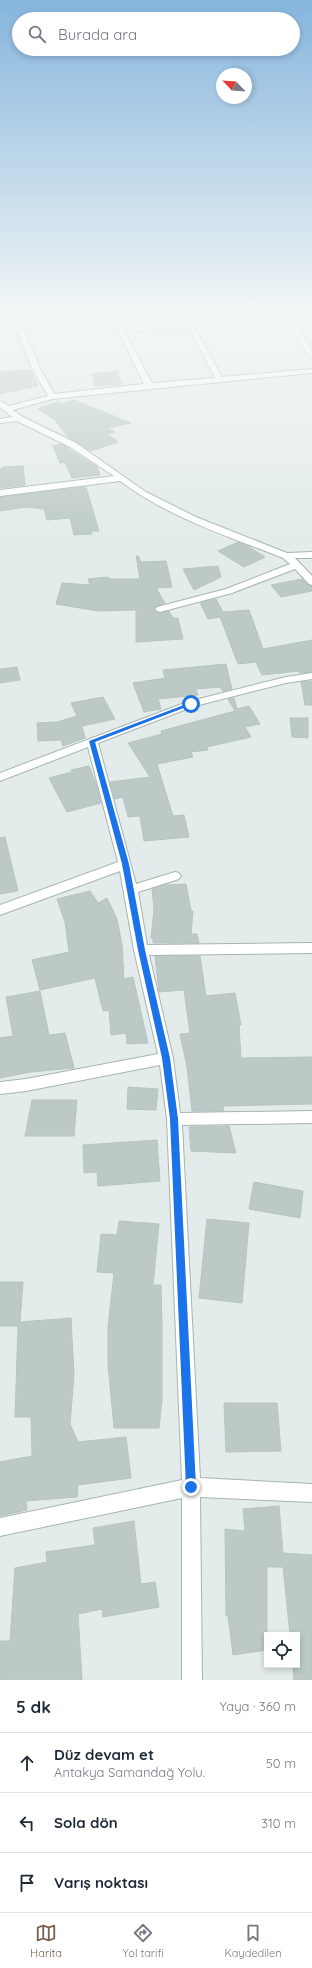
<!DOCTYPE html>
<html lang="tr">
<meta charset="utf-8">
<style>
body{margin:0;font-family:Quicksand,sans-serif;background:#f6f6f7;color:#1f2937}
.controls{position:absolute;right:12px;bottom:12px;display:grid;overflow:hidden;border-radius:0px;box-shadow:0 2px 6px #0003}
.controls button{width:36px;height:36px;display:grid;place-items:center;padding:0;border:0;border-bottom:1px solid #e0e1e3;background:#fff;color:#1f2937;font:20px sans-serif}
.compass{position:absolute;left:216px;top:68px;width:36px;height:36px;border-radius:50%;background:#fff;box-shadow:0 2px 6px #0003;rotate:295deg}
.stop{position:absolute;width:12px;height:12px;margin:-9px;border:3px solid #1a73e8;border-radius:50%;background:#fff}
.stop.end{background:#1a73e8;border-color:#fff;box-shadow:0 1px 4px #0008}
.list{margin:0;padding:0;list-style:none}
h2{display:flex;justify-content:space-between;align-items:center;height:52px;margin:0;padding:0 16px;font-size:17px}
h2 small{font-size:13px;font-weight:400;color:#747a83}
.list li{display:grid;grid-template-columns:26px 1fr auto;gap:12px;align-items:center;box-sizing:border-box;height:60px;padding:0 16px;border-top:1px solid #e0e1e3}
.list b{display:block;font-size:15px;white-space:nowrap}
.list p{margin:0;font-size:13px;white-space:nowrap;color:#747a83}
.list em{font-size:13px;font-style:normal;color:#747a83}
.icon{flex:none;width:22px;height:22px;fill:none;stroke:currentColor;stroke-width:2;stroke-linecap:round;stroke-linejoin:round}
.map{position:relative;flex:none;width:312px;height:1680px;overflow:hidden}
.search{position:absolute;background:#fff;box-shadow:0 2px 6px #0003;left:12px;right:12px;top:12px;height:44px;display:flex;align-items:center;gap:10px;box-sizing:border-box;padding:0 14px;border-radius:22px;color:#747a83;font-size:15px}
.sheet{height:232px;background:#fff}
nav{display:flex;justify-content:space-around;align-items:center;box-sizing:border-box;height:56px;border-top:1px solid #e0e1e3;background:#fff;font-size:11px;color:#747a83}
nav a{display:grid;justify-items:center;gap:2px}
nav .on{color:#795f4d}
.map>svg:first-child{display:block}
.building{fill:#bcc9c6;stroke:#b6c5c2}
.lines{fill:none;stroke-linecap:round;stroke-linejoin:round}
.minor-casing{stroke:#a6b4b2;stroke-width:2}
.minor{fill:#fff;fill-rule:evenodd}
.route{fill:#1a73e8}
</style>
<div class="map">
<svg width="312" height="1680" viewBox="0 0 312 1680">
<rect width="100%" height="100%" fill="#e3ecea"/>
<!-- building -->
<path class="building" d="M 31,370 L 38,386 L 0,394 L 0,372 Z
M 117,371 L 121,384 L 95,386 L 92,374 Z
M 74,400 L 131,423 L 107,428 L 115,432 L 108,434 L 118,442 L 91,451 L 68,437 L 55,420 L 38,409 L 58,402 L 61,404 Z
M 61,444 L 97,467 L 100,475 L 72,478 L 65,462 L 60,463 L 53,446 Z
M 23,466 L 25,485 L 0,488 L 0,469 L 2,469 L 2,467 Z
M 86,487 L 99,531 L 91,531 L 92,534 L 74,535 L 70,518 L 47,520 L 44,509 L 26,507 L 0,511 L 0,497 Z
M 238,542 L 246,545 L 265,557 L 244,567 L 218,551 Z
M 136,556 L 138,556 L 141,562 L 166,561 L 172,587 L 156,588 L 165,603 L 157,606 L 154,609 L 160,613 L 169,611 L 173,618 L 178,618 L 183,639 L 136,642 L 136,610 L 98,611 L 56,604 L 62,583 L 90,585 L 88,579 L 108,577 L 109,579 L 140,579 Z
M 218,566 L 221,577 L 194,590 L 183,569 Z
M 302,579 L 308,585 L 312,586 L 312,591 L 281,597 L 271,585 Z
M 216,599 L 223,612 L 249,610 L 263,649 L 312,640 L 312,672 L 299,673 L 299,671 L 262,675 L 256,662 L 238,664 L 220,617 L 208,619 L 200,603 Z
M 226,664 L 232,689 L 223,691 L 220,687 L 196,689 L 198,695 L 158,699 L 161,709 L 144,712 L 133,683 L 165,678 L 163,670 Z
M 17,667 L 20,680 L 0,683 L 0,669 Z
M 312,681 L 312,705 L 305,705 L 301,682 Z
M 103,697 L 115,719 L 82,726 L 85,738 L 63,746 L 61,740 L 38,741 L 37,723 L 57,722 L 77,716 L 71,703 Z
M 234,698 L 237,709 L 249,706 L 260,724 L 245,727 L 251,737 L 207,747 L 208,750 L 191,752 L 193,757 L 157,764 L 173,816 L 184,815 L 189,837 L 144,841 L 140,816 L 128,817 L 123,797 L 115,799 L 110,782 L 150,777 L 128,743 L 162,734 L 161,731 L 235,711 L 228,699 Z
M 290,718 L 308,718 L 308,738 L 292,737 Z
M 89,766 L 96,784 L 101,803 L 67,812 L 49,778 L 72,772 L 71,770 Z
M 5,837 L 18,891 L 0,894 L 0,838 Z
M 186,884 L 191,911 L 193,911 L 191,934 L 197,934 L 199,943 L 153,943 L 153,938 L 151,938 L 154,909 L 152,889 L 165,885 Z
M 90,891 L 98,903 L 107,898 L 117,919 L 122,945 L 124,979 L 133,977 L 148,1043 L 127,1044 L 126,1033 L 111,1035 L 109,1010 L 103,1011 L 95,978 L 40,990 L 32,960 L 69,952 L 65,922 L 57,899 Z
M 155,956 L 200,956 L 206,996 L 235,993 L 241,1025 L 239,1025 L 241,1058 L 312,1057 L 312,1104 L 223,1106 L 224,1111 L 192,1111 L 187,1067 L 180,1034 L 190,1033 L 184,990 L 159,992 Z
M 40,991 L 49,1035 L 65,1033 L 74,1068 L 31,1072 L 0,1078 L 0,1038 L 13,1036 L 6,997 Z
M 128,1087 L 158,1089 L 156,1110 L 127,1109 Z
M 32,1100 L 77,1100 L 74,1136 L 25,1136 Z
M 229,1126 L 236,1153 L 191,1151 L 189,1127 Z
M 157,1140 L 160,1181 L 98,1186 L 97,1172 L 84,1173 L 83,1145 Z
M 254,1182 L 303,1191 L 300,1218 L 249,1209 Z
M 207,1219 L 249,1223 L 242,1303 L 199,1298 Z
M 119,1221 L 159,1224 L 153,1285 L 161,1285 L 162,1327 L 162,1400 L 159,1428 L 114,1428 L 108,1364 L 108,1327 L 114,1273 L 97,1272 L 101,1234 L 117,1235 Z
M 0,1282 L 23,1282 L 20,1322 L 71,1318 L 74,1375 L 70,1424 L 78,1442 L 126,1437 L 131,1478 L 78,1485 L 77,1497 L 26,1501 L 27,1510 L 0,1516 L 0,1462 L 32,1456 L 31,1417 L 15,1417 L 18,1326 L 0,1326 Z
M 224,1403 L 277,1403 L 281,1451 L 226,1452 Z
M 279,1506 L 283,1553 L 312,1555 L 312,1680 L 294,1680 L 293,1665 L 297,1665 L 297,1635 L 290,1635 L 283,1567 L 267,1567 L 267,1650 L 233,1655 L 228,1616 L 226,1616 L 225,1529 L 245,1531 L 243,1509 Z
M 134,1521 L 141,1584 L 155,1582 L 159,1607 L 103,1617 L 102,1609 L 78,1614 L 82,1680 L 0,1680 L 0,1641 L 10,1641 L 15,1568 L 47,1562 L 46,1552 L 95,1545 L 93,1528 Z"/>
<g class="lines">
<defs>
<path id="minor" d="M 9,312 L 16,312 L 40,368 L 54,394 L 144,384 L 109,312 L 116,312 L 123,328 L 193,324 L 222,377 L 312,369 L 312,373 L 52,399 L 13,410 L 21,416 L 76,443 L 146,492 L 196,517 L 287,553 L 312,552 L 312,558 L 295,558 L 312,576 L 312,585 L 309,584 L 295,569 L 232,593 L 160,612 L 157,611 L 155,609 L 157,607 L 226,589 L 290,564 L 283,558 C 227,536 168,517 120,481 L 0,496 L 0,490 L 114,476 L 70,447 L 17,421 L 0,423 L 0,419 L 12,417 L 0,407 L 0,401 L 9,406 L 48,396 L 32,368 ZM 189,327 L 215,378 L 152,383 L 125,332 Z
M 285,312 L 292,312 C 295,331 312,341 312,356 L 309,356 L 287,323 Z
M 312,673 L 312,679 L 286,683 L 195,706 L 98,743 L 136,884 L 175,872 L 179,873 L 181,876 L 179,879 L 138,892 L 147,945 L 312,943 L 312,953 L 149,955 L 173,1058 L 180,1113 L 312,1111 L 312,1123 L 182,1125 L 200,1478 L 312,1484 L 312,1502 L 200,1497 L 202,1680 L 182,1680 L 182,1498 L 0,1536 L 0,1518 L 182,1480 L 167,1119 L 160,1065 L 26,1091 L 0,1094 L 0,1082 L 26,1079 L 158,1054 L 134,950 L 120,871 L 0,915 L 0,905 L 118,862 L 88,747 L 0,781 L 0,773 L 187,702 L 286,677 Z"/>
</defs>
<!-- minor casing -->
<use href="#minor" class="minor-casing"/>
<!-- minor -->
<use href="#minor" class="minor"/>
</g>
<!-- sky -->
<linearGradient id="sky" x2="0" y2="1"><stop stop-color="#85b5dd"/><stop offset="0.57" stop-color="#f2f6f6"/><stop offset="1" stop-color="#f2f6f6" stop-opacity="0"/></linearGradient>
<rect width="312" height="548" fill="url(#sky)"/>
<!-- route -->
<path class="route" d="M 189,703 L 194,704 L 95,742 L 129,864 L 145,950 L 170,1058 L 178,1119 L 196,1487 L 194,1490 L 191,1492 L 187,1490 L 186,1487 L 170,1119 L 162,1058 L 138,950 L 122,864 L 89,741 Z"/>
</svg>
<div class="controls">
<button><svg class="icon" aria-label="locate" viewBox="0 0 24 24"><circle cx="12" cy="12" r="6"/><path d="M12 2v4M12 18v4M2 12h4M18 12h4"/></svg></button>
</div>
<svg class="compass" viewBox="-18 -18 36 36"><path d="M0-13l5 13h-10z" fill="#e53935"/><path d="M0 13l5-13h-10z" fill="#747a83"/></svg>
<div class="stop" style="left:191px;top:704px"></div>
<div class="stop end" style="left:191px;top:1487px"></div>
<div class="search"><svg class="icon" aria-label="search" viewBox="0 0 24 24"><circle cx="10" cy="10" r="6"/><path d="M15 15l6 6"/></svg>Burada ara</div>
</div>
<section class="sheet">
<h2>5 dk<small>Yaya · 360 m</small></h2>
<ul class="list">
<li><svg class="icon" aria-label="ahead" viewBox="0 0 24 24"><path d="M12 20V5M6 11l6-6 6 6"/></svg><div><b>Düz devam et</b><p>Antakya Samandağ Yolu.</p></div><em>50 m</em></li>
<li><svg class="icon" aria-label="left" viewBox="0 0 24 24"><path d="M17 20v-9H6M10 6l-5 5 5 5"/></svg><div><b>Sola dön</b></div><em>310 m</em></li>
<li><svg class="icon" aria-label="arrive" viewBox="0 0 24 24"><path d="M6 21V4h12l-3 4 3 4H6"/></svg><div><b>Varış noktası</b></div></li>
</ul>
</section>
<nav>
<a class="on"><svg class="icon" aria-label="map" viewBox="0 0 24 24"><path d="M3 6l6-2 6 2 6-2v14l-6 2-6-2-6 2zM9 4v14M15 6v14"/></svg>Harita</a>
<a><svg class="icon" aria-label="directions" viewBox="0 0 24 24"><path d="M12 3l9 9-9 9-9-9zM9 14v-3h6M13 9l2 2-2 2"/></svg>Yol tarifi</a>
<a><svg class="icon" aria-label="saved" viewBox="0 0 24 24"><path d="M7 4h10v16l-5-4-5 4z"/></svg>Kaydedilen</a>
</nav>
